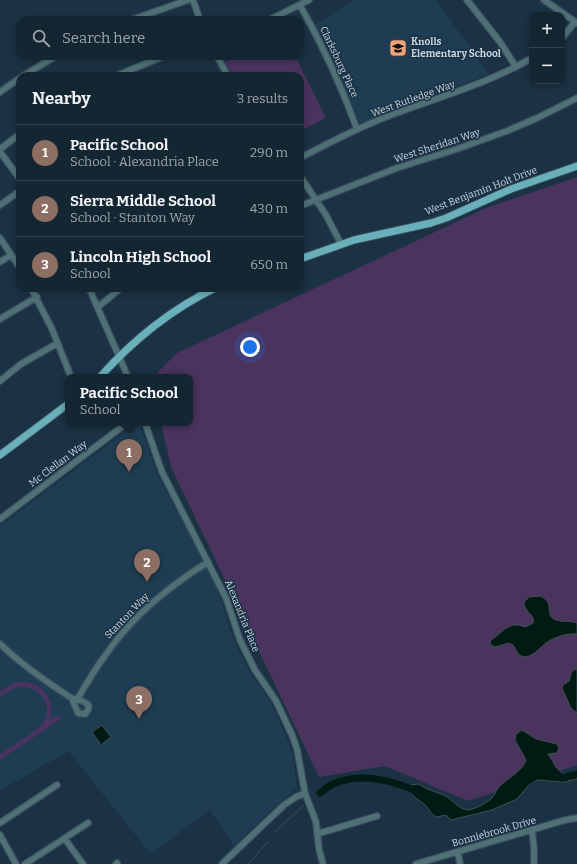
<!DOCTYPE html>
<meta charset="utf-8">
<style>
body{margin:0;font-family:Bitter,serif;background:#21323e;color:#f1f3f6}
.controls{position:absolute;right:12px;top:12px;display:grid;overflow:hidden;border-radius:8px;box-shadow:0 2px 6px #0003}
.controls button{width:36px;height:36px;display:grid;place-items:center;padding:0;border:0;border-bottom:1px solid #33434d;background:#142632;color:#f1f3f6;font:20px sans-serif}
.you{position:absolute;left:250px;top:347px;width:14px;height:14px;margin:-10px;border:3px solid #fff;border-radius:50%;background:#1a73e8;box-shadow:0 0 0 6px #1a73e833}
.badge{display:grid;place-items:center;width:26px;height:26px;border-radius:50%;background:#f0a378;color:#fff;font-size:13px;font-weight:700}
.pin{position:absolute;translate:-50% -33px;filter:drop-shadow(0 1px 2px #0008)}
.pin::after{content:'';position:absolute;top:21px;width:14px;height:12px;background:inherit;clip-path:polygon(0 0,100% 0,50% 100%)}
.popup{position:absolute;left:65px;top:374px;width:128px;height:52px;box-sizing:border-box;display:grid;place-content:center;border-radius:8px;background:#142632;filter:drop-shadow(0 1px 3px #0005);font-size:13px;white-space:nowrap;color:#9da5ac}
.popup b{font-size:15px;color:#f1f3f6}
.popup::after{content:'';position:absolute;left:50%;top:100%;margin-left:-8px;border:8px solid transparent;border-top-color:#142632}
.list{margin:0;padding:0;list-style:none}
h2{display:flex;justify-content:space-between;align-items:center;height:52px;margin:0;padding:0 16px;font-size:17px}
h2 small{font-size:13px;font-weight:400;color:#9da5ac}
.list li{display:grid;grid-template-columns:26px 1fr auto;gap:12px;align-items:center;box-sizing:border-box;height:56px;padding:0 16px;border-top:1px solid #33434d}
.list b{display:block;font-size:15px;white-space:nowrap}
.list p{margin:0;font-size:13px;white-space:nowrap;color:#9da5ac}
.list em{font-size:13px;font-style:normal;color:#9da5ac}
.icon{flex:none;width:22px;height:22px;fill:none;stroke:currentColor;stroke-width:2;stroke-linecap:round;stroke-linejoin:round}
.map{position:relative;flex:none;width:577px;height:864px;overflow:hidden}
.search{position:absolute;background:#142632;box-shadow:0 2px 6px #0003;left:16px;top:16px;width:288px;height:44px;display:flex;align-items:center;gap:10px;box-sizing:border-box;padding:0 14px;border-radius:12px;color:#9da5ac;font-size:15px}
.panel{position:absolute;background:#142632;box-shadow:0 2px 6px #0003;left:16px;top:72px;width:288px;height:220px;border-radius:12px}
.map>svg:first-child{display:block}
.built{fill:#1e3d53}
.green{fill:#4a335d}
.water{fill:#011a14;stroke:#3c5251}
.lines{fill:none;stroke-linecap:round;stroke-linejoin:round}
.stream{stroke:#3c5251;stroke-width:1}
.river{stroke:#011a14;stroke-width:7}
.minor-casing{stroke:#394f5f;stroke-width:8}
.major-casing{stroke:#394f5f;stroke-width:9}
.minor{stroke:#4f7075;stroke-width:5.5}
.major{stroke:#69b0bb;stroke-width:7}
.labels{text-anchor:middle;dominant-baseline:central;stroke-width:3;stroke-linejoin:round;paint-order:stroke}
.poi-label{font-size:10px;font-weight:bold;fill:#c7d5e0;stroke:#1a3243;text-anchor:start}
.street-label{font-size:10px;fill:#c7d5e0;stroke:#1a3243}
</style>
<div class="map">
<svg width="577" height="864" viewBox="0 0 577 864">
<rect width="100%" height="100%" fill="#1a3243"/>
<!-- built -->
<path class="built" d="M 354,0 L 436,0 L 489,74 L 364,122 L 359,122 L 338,71 L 315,25 Z
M 136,424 L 140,426 L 158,476 L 212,572 L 234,641 L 252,676 L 270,701 L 287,738 L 293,756 L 297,788 L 277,805 L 234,846 L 210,810 L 151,854 L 68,751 L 0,791 L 0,526 Z"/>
<!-- green -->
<path class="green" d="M 241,56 L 295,56 L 326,118 L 300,131 L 300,76 L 234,76 L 225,62 Z
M 577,177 L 577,765 L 468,801 L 385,766 L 319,777 L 171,467 L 161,423 L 190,423 L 190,377 L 153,377 L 177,353 L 486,208 Z
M 16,682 C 40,679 56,697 50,720 L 59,715 L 61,719 L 0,760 L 0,754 C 11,746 35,733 43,723 C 54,708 41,686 22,687 C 13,687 7,693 0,697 L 0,691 Z"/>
<!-- water -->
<path class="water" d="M 540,596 C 555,602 545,615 554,619 C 561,623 570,620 577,623 L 577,634 C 568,633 554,637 546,643 C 538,649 530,661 519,655 L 513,645 L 509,643 L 495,647 L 491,645 L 490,642 L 491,640 C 504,632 509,620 525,627 L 532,624 L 534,621 C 532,613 524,611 524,602 L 529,597 Z
M 576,669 L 577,669 L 577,713 L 571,708 L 562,688 L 563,685 L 569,681 L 572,671 Z
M 102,725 L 111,737 L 101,745 L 92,732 Z
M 522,730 L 536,739 L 557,744 L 559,748 L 557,753 L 548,754 L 548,755 C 552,758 553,763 556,767 C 560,772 565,775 570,777 L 569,781 L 577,774 L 577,779 L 565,782 L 537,780 L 528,786 L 517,799 L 492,810 L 451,820 L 446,815 L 437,817 C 431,815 430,810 426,806 C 419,799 411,798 409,787 L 411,785 L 419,784 L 425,788 L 446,796 L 461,808 L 468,810 C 475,809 485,804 491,799 C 495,795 497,788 502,784 C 509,778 524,769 526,760 L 515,740 L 516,734 Z"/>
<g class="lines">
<!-- stream -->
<path class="stream" d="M 276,831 L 303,806
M 248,864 L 268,842"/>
<!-- river -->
<path class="river" d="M 562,778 L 577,774
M 320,793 C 324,790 329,786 333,784 C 360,772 393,780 418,792"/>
<defs>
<path id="minor" d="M 193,0 L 200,20
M 467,0 L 500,42 L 516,67
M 544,0 L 577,23
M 300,5 C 323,46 341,85 357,129
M 131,20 L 188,0
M 269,20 L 309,0
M 562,38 L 575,22
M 217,56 L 228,76
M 23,76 L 56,56
M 116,76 L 164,56
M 0,92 L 20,78
M 0,149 L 20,134
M 0,152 L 20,179
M 300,158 C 330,142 360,127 391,115 C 439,97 487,84 532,58
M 300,176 L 326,215 L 341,244
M 0,205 L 20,191
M 300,206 L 397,168 L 457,149 L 507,131 L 537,118 L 577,98
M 0,238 L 20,268
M 0,262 L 11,255
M 31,288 L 52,329 L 71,377
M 89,288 L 128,377
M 98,307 L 121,288
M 0,319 L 37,297
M 0,381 L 21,364 L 58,343
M 145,423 L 162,472 L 226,598 L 240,640 L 255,670 L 276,701 L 292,735 L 297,749 L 305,793 L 316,822 L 319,849 L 323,864
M 0,519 L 127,423
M 0,644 C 21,664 45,681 70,697 C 76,701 84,699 89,706 L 88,710 L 85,714 L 78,713 L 72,699
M 77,700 C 113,636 146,601 208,562
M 0,823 L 57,785
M 532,830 L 534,848 L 534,864
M 317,834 L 377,816
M 0,835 L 16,864
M 65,839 L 83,864
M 458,852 L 460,864
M 25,864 L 88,823
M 116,864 L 117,863
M 222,864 L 284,805 L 296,797 L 305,793
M 416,864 L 565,820 L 577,818"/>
<path id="major" d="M 300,259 L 354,240 L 431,223 L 446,218 L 511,189 L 577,166
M 100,377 C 133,340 170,310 215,288
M 0,455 L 68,404"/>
</defs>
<!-- minor casing -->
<use href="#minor" class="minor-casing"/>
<!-- major casing -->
<use href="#major" class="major-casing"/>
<!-- minor -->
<use href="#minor" class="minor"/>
<!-- major -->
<use href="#major" class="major"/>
</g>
<!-- icons -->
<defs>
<symbol id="school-square" viewBox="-11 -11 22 22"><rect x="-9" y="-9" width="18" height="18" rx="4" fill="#f0a378" stroke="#1a3243"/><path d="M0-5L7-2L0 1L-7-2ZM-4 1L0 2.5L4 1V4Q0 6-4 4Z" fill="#111"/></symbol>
</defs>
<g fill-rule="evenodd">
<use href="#school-square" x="388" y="38" width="20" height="20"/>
</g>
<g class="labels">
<!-- poi labels -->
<g class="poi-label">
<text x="411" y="42">Knolls<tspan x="411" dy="12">Elementary School</tspan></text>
</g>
<!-- street labels -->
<g class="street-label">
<text transform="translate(339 62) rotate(65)">Clarksburg Place</text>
<text transform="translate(413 99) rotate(-20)">West Rutledge Way</text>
<text transform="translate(437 146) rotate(-18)">West Sheridan Way</text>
<text transform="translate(481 191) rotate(-21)">West Benjamin Holt Drive</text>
<text transform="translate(58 464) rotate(-37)">Mc Clellan Way</text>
<text transform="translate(127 616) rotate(-46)">Stanton Way</text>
<text transform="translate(242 616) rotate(68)">Alexandria Place</text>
<text transform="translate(494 832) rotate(-16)">Bonniebrook Drive</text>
</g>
</g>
</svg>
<div class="controls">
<button>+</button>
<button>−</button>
</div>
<div class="you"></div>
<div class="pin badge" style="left:129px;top:472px;background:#8d6e63">1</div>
<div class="popup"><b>Pacific School</b>School</div>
<div class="pin badge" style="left:147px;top:582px;background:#8d6e63">2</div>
<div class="pin badge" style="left:139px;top:719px;background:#8d6e63">3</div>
<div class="search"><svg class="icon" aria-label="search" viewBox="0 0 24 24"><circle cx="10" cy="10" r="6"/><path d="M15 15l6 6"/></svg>Search here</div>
<section class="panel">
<h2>Nearby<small>3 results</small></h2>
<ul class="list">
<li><span class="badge" style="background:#8d6e63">1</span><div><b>Pacific School</b><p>School · Alexandria Place</p></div><em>290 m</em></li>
<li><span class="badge" style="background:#8d6e63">2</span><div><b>Sierra Middle School</b><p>School · Stanton Way</p></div><em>430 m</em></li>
<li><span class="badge" style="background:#8d6e63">3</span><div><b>Lincoln High School</b><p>School</p></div><em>650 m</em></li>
</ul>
</section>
</div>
